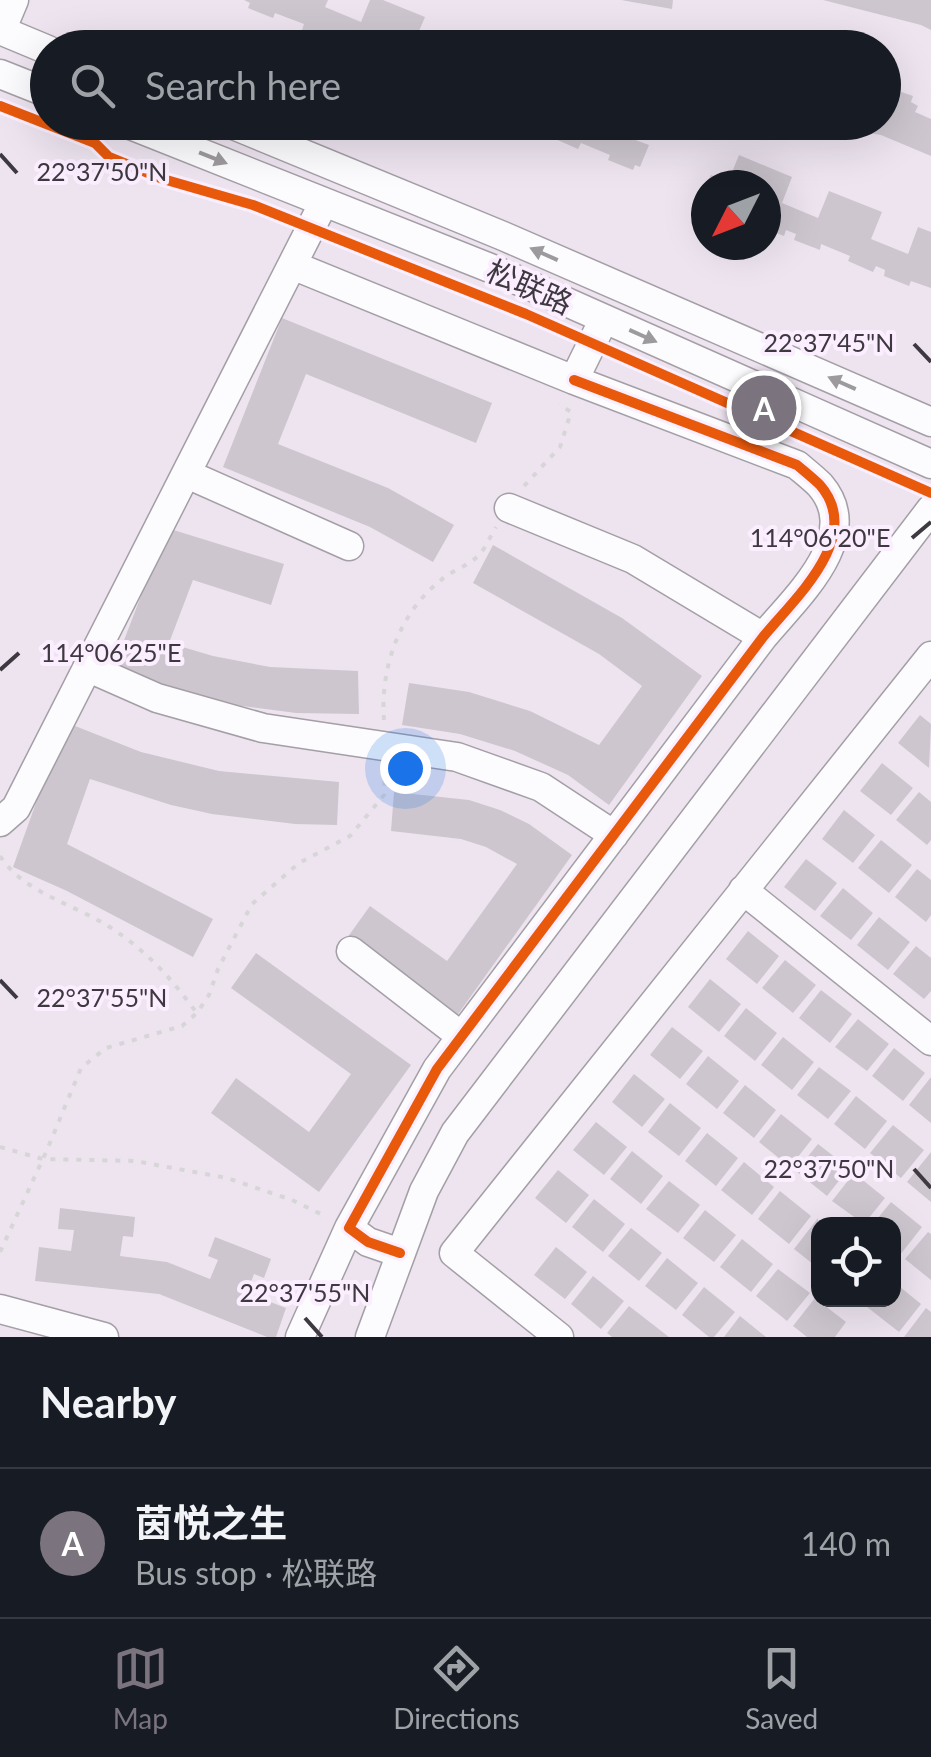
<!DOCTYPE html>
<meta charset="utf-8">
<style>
body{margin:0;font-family:Lato,"Noto Sans SC",sans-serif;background:#20242c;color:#f1f3f6}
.controls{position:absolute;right:30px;bottom:30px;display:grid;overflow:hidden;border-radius:20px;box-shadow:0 10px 40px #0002}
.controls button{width:90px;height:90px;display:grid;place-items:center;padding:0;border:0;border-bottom:2px solid #363941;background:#171b24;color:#f1f3f6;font:50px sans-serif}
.compass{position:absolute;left:691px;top:170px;width:90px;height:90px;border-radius:50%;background:#171b24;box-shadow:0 10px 40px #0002;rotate:228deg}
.you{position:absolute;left:405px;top:768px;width:35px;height:35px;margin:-25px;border:8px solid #fff;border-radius:50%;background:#1a73e8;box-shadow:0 0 0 15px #1a73e833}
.badge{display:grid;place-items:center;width:65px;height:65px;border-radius:50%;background:#7b747e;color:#fff;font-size:32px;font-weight:700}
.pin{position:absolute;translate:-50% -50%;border:5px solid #fff;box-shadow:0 2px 10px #0006}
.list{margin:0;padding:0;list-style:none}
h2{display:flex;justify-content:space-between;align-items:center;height:130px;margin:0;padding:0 40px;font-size:42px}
h2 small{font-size:32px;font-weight:400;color:#9ea1a6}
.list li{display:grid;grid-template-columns:65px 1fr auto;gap:30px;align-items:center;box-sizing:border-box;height:150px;padding:0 40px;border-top:2px solid #363941}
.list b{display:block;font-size:38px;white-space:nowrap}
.list p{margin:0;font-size:32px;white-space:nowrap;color:#9ea1a6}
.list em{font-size:32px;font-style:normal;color:#9ea1a6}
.icon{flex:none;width:55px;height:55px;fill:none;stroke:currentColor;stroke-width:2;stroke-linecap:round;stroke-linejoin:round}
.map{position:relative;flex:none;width:931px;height:1337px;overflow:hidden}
.search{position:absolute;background:#171b24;box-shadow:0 10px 40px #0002;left:30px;right:30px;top:30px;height:110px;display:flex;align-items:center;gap:25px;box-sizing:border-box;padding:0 35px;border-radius:55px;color:#9ea1a6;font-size:38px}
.sheet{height:280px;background:#171b24}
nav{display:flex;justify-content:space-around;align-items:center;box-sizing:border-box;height:140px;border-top:2px solid #363941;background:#171b24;font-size:28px;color:#9ea1a6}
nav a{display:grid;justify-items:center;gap:5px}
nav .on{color:#7b747e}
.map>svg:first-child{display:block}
.building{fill:#cdc6cf}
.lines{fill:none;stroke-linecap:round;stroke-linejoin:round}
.minor-casing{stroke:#a49ea6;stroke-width:31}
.path{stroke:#d7d5d7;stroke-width:4;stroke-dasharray:5 8;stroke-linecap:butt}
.minor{stroke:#fcfbfd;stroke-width:28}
.cycleway-casing{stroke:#fbeefe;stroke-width:16}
.cycleway{stroke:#e8590c;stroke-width:10}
.oneway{fill:#9d9a9e}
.ticks{fill:none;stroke:#3e3840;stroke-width:4}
.labels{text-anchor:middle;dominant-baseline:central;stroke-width:8;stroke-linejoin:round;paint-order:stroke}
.street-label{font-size:30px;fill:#3e3840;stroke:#fbeefe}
.ticks-label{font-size:25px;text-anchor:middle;fill:#3e3840;stroke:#fbeefe;stroke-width:8;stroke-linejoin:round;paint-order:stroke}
</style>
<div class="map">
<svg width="931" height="1337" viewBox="0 0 931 1337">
<rect width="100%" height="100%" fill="#ede4f0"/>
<!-- building -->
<path class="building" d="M 244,0 L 328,0 L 325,7 L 361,22 L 370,0 L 383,0 L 425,17 L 414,43 L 424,48 L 346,48 L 337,44 L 339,39 L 330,35 L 328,40 L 302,30 L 304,24 L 275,13 L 273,18 L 248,8 L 250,3 Z
M 621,0 L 673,0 L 672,9 Z
M 823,0 L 931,0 L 931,30 L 921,25 Z
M 884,86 L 913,96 L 911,102 L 918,106 L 915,112 L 931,119 L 931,156 L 881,135 L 827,126 L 827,122 L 884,122 Z
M 514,122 L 637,122 L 630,138 L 649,145 L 640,167 L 635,165 L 633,170 L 608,160 L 610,155 L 581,143 L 578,149 L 553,138 L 556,133 L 546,129 L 543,134 Z
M 739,155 L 792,177 L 782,203 L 818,218 L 829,191 L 882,212 L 871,239 L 908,254 L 918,227 L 931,232 L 931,288 L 911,281 L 909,286 L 884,276 L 885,270 L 876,266 L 873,272 L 848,261 L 850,256 L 821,244 L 820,250 L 794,240 L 796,234 L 786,230 L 784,236 L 766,229 L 766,185 L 706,185 L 711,175 L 728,182 Z
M 282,318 L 492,403 L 476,443 L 306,374 L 278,444 L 388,488 L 454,525 L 433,562 L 370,527 L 223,467 Z
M 167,528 L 284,564 L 271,605 L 193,580 L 169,643 L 213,656 L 270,667 L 358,671 L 359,714 L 296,713 L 234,705 L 173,690 L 113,669 Z
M 493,545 L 622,618 L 702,676 L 609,805 L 568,775 L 515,751 L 460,734 L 402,725 L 409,683 L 469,692 L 530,711 L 599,745 L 642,686 L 599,654 L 473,583 Z
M 920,715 L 931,724 L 929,768 L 898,743 Z
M 65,722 L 141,752 L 219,771 L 339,782 L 337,825 L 295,824 L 212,814 L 171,805 L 90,779 L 67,844 L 213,919 L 193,957 L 67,891 L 13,867 Z
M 882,763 L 913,788 L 891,815 L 860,791 Z
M 394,792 L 469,800 L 500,810 L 529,824 L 572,855 L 456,1017 L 347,938 L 370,906 L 447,961 L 517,864 L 486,847 L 461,839 L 391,831 Z
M 919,792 L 931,802 L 931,840 L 927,845 L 896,820 Z
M 844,810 L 875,835 L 853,863 L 822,839 Z
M 881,840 L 912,865 L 889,893 L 858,868 Z
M 806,859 L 837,883 L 815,911 L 784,887 Z
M 917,869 L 931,880 L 931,915 L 926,922 L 895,897 Z
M 843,888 L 873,913 L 851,940 L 820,916 Z
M 879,917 L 910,942 L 888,970 L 857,945 Z
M 748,931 L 779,956 L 757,984 L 726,959 Z
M 916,946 L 931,958 L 931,991 L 924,999 L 893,974 Z
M 256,953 L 411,1065 L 319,1192 L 211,1113 L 236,1078 L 309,1132 L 351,1074 L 231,988 Z
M 785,960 L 816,985 L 793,1013 L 762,988 Z
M 710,979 L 741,1004 L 719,1032 L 688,1007 Z
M 821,990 L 852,1014 L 830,1043 L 799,1018 Z
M 746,1008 L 777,1033 L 755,1061 L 724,1036 Z
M 858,1019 L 889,1044 L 867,1071 L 835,1047 Z
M 672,1027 L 703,1051 L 680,1079 L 650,1055 Z
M 783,1037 L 814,1062 L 792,1090 L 761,1065 Z
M 894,1048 L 925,1073 L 903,1101 L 872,1076 Z
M 708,1056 L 739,1081 L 717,1109 L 686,1084 Z
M 819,1067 L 851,1091 L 828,1119 L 797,1095 Z
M 634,1074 L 665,1099 L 642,1127 L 612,1102 Z
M 931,1077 L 931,1123 L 909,1105 Z
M 745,1085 L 776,1110 L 754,1138 L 723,1113 Z
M 856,1096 L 887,1121 L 865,1149 L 834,1124 Z
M 670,1103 L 701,1128 L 679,1156 L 648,1132 Z
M 781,1114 L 812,1139 L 790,1167 L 759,1142 Z
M 596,1122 L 627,1147 L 604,1175 L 573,1150 Z
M 893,1125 L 924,1150 L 901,1178 L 870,1153 Z
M 707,1133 L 738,1158 L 716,1186 L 685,1161 Z
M 818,1144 L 849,1168 L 827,1196 L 796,1171 Z
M 632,1151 L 663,1176 L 641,1204 L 610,1179 Z
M 931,1152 L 931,1202 L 907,1182 Z
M 744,1162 L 774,1187 L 752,1215 L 721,1190 Z
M 558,1170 L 589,1195 L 566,1223 L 535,1198 Z
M 854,1173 L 885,1198 L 864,1224 L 832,1201 Z
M 669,1181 L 700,1205 L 678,1233 L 646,1209 Z
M 780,1191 L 811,1216 L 789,1244 L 758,1219 Z
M 594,1199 L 625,1224 L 603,1252 L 572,1227 Z
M 891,1202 L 922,1227 L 900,1255 L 894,1250 L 894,1224 L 873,1224 Z
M 60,1208 L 135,1217 L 133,1237 L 123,1236 L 120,1256 L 167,1262 L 210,1279 L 218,1260 L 208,1256 L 215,1237 L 271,1259 L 264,1278 L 254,1274 L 247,1293 L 286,1308 L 276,1337 L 267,1337 L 159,1294 L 35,1281 L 39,1247 L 71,1251 L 74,1230 L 58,1229 Z
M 705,1210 L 736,1235 L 714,1262 L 683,1238 Z
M 818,1218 L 818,1268 L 794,1249 Z
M 631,1228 L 662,1253 L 639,1281 L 608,1256 Z
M 928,1232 L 931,1234 L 931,1280 L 905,1259 Z
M 742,1239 L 773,1264 L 751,1292 L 720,1267 Z
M 556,1247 L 587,1272 L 565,1299 L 534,1275 Z
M 667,1258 L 698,1283 L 676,1310 L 645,1286 Z
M 778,1269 L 810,1293 L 787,1321 L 756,1296 Z
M 593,1276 L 624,1301 L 601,1329 L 571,1304 Z
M 894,1282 L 921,1304 L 899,1332 L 867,1307 L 874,1300 L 894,1300 Z
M 704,1287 L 735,1312 L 714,1337 L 709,1337 L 682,1315 Z
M 815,1298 L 846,1322 L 835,1337 L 807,1337 L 793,1326 Z
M 629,1306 L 669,1337 L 612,1337 L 607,1333 Z
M 926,1308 L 931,1312 L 931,1337 L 904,1337 Z
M 740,1316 L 766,1337 L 724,1337 Z"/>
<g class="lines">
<defs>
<path id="minor" d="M 0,30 L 48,50
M 1,31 L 14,0
M 0,74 L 48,93
M 123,122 L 490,268 L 931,464
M 226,122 L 503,236 L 931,422
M 292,265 L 574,380 L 604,319
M 187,474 L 349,546
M 509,508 L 633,559 L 763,637
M 89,668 L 157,698 L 263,728 L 457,757 L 541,787 L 614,835
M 0,822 L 16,808 L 324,202
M 743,890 L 931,1041
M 351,951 L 461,1036
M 400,1253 L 368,1242 L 349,1228 L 437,1069 L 763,637 C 794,599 865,537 820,485 C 813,478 804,471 797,465 L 574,380
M 0,1309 L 104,1337
M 300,1337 L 349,1228
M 370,1337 L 424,1191 L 455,1133 L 931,509
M 559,1337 L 454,1253 L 931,656"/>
</defs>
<!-- minor casing -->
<use href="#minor" class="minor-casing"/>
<!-- path -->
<path class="path" d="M 524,486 L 560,447 L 571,412 L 559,404
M 384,720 C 380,668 399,613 441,580 C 452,570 469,566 480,554 C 486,547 491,535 496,527
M 0,856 C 23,892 73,904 108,926 C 145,949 171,978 196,1012
M 0,1147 L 43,1159 L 135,1161 L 227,1178 L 292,1200 L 327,1217
M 0,1252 L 47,1150 L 81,1068 L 106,1048 L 182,1026 L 197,1013 L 209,995 L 218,969 L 252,904 L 299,863 L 350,836 L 384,795 L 385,774"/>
<!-- minor -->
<use href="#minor" class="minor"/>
<defs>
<path id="cycleway" d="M 0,106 L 95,143 L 109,157 L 163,179 L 253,205 L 526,314 L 931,493
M 400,1253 L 368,1242 L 349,1228 L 437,1069 L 763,637 C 794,599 865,537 820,485 C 813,478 804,471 797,465 L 574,380"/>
</defs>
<!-- cycleway casing -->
<use href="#cycleway" class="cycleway-casing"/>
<!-- cycleway -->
<use href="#cycleway" class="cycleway"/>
</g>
<!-- one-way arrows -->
<defs><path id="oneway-solid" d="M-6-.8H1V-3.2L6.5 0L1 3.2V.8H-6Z" transform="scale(2.5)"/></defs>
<g class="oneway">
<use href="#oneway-solid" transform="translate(213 158) rotate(22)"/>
<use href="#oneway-solid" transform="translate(544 254) rotate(-156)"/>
<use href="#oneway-solid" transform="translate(643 336) rotate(24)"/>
<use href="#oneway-solid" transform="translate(842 383) rotate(-156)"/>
</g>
<!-- ticks -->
<path class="ticks" d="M 0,154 L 17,173M 914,344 L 931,362M 912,538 L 931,522M 0,670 L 19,653M 0,980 L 17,998M 914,1169 L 931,1188M 305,1318 L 322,1337"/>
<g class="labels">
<!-- street labels -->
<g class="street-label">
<text transform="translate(530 286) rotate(24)">松联路</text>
</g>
</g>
<g class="ticks-label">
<text x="102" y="181">22°37'50"N</text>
<text x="829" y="352">22°37'45"N</text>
<text x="820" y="547">114°06'20"E</text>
<text x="111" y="662">114°06'25"E</text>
<text x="102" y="1007">22°37'55"N</text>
<text x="829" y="1178">22°37'50"N</text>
<text x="305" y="1302">22°37'55"N</text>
</g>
</svg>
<div class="controls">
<button><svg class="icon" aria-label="locate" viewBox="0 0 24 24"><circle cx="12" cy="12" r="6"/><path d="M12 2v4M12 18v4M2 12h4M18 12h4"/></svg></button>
</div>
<svg class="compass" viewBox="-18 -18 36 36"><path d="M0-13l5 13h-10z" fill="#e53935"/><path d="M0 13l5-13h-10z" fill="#9ea1a6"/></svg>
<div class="you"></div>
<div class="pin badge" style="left:764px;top:408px">A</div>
<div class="search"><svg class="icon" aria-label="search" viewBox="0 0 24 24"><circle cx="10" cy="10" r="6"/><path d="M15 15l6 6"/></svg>Search here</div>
</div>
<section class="sheet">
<h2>Nearby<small></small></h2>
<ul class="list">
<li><span class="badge">A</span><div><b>茵悦之生</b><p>Bus stop · 松联路</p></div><em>140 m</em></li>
</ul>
</section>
<nav>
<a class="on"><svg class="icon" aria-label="map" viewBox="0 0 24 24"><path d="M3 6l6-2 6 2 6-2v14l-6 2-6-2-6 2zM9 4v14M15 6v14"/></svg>Map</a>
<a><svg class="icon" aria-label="directions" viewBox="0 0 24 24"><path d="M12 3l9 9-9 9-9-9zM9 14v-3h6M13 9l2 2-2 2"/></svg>Directions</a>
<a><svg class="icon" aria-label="saved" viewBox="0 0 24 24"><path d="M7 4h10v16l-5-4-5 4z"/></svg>Saved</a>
</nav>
